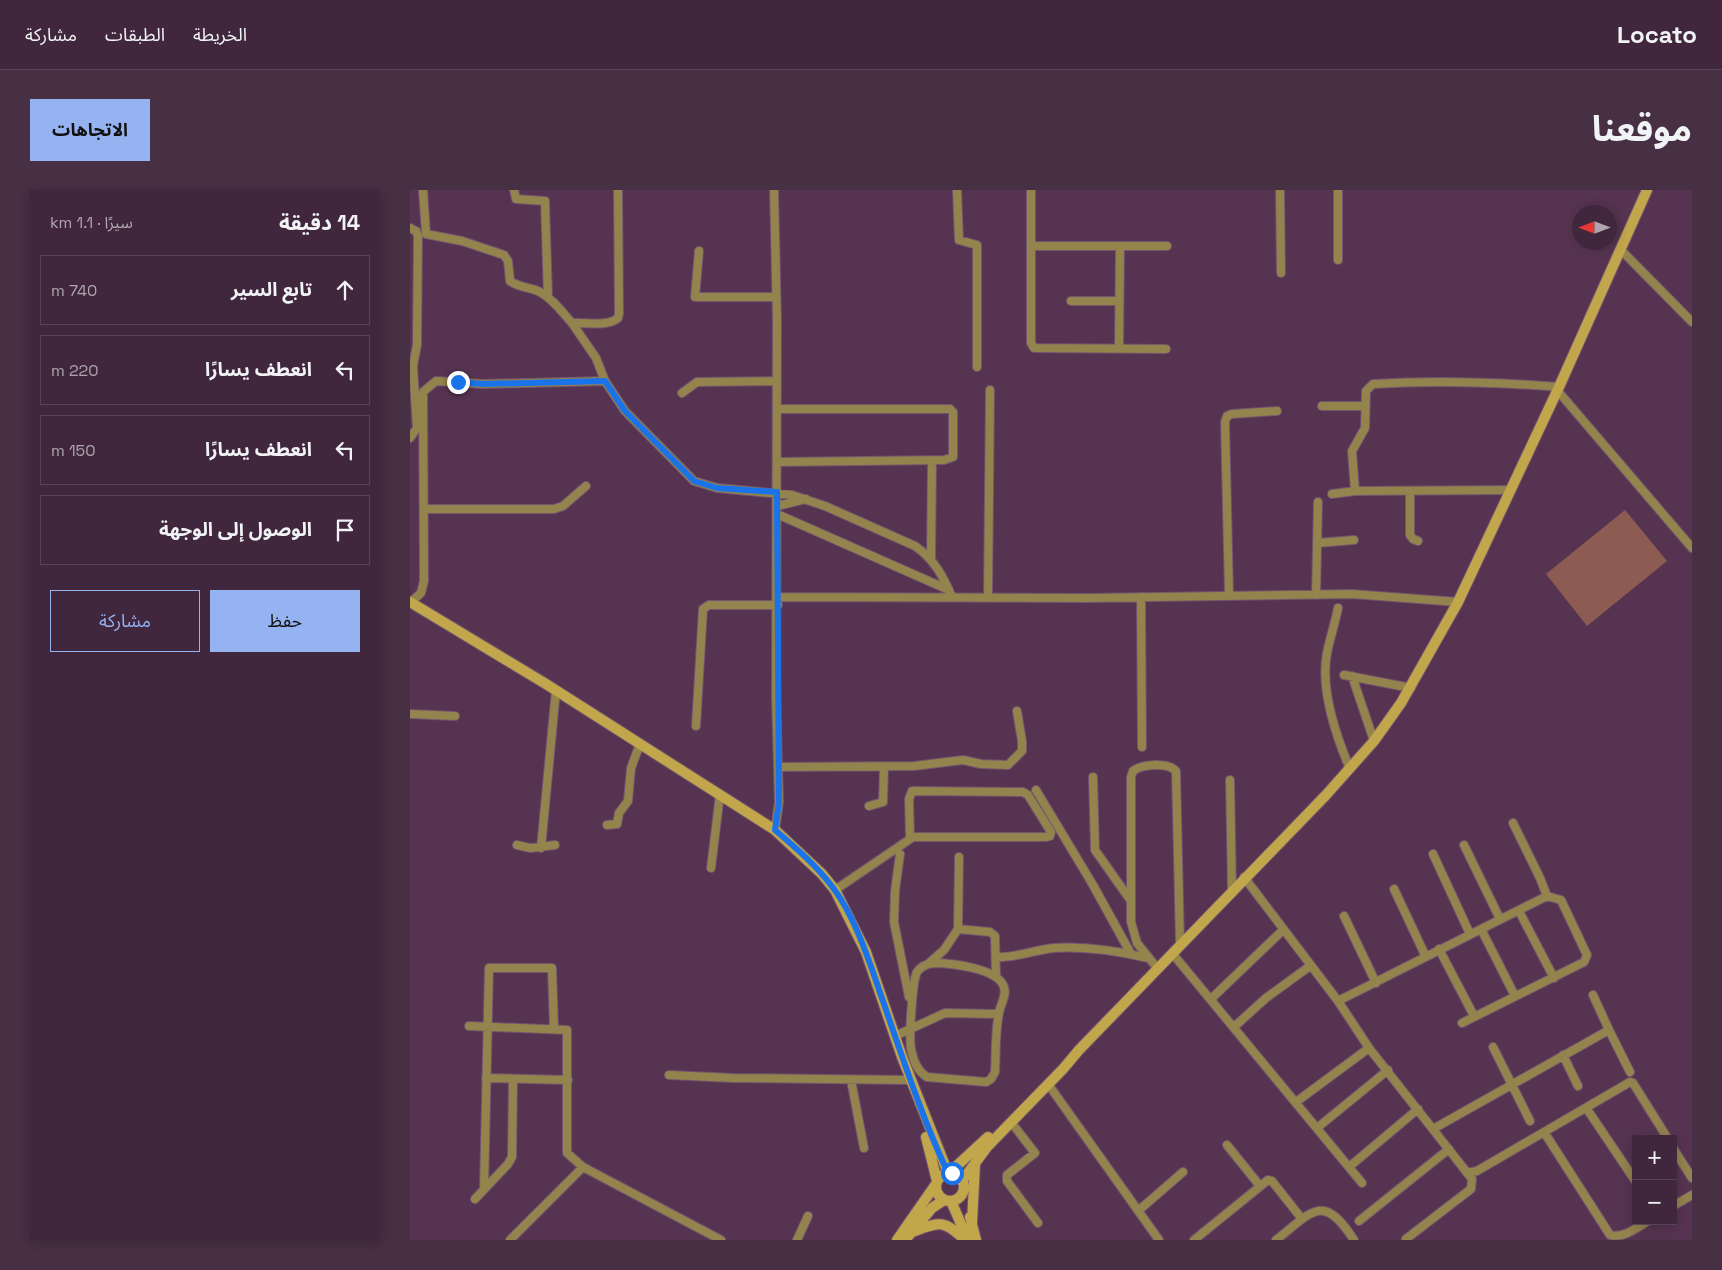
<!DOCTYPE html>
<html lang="ar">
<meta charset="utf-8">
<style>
body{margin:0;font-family:"Space Grotesk","Noto Sans Arabic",sans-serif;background:#472f44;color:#f1f3f6;direction:rtl}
.controls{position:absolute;right:15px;bottom:15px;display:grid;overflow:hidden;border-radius:0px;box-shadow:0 2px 12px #0003}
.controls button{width:45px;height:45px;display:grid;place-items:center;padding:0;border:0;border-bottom:1px solid #594457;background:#40273d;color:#f1f3f6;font:25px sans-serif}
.compass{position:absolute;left:1162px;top:15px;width:45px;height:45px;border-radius:50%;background:#40273d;box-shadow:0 2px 12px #0003;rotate:270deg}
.stop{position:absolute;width:15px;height:15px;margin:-11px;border:4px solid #1a73e8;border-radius:50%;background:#fff}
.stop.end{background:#1a73e8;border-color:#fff;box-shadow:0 1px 5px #0008}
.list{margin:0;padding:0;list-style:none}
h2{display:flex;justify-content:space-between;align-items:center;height:65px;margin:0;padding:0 20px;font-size:21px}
h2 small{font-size:16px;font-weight:400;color:#aea5b0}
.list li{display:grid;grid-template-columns:32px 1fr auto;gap:15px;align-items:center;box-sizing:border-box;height:70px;margin:0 10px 10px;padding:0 10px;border:1px solid #594457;border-radius:0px}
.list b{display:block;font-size:19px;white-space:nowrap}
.list em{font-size:16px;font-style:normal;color:#aea5b0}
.actions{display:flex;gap:10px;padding:15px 20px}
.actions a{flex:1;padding:11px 0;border:1px solid #95b2f1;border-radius:0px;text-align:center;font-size:18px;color:#95b2f1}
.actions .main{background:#95b2f1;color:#111}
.icon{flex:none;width:28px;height:28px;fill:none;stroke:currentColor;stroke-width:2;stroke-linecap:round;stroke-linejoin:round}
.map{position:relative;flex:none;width:1282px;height:1050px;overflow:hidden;direction:ltr;border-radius:0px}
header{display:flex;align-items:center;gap:30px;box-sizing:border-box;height:70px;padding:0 25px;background:#40273d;border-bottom:1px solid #594457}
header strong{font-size:24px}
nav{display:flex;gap:28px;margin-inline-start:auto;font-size:18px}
.intro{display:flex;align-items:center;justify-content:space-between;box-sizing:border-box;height:120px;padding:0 30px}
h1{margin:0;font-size:35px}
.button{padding:12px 22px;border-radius:0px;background:#95b2f1;color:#111;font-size:18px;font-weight:700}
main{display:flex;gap:30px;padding:0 30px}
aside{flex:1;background:#40273d;border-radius:0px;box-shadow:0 2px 12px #0003}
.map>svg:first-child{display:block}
.garden{fill:#8c5b51}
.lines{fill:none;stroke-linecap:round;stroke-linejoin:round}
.minor-casing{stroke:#73536e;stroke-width:10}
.secondary-casing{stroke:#73536e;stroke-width:12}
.minor{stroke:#93834d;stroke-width:8}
.secondary{stroke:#c1a64b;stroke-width:10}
.route{stroke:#1a73e8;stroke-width:6}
</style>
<header>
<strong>Locato</strong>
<nav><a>الخريطة</a><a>الطبقات</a><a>مشاركة</a></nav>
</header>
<div class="intro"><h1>موقعنا</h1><a class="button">الاتجاهات</a></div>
<main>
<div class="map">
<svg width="1282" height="1050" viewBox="0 0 1282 1050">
<rect width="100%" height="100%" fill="#563451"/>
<!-- garden -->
<path class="garden" d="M 1215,320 L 1257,371 L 1177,436 L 1136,384 Z"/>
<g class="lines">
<defs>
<path id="minor" d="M 13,0 L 16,44 L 52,51 L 94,65 L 98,71 L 100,91 C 109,98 121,97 130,102 C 143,109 152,122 162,133 C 175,132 198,137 208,128 L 209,123 L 208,0
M 104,0 L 106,9 L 135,11 L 138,107
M 364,0 L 367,130 L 366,507 L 369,612 L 365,640
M 547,0 L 549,50 L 567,55 L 567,177
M 621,0 L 621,153 L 624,158 L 756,159
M 870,0 L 871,83
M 928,0 L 928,70
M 0,38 L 6,41 L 8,46 L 7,155 L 3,176 L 7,238 L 0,248
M 621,56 L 757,56
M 1210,59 L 1282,132
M 289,61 L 285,107 L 366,107
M 661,111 L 709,111
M 709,157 L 710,56
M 195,191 L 215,221 L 284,291 L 307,298 L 382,305 L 415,316 L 505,356 C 524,369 533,386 542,407
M 1147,200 L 1282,358
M 272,203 L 287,192 L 366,191
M 912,216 L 955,216
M 367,219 L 540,219 L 543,222 L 543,267 L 534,270 L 367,272
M 945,301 L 942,261 L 955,238 L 956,201 L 963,194 C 1025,190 1087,192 1149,197
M 1000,301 L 1000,345 L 1003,349 L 1008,351
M 922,304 L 945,301 L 1099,300
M 367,316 L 396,309
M 14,319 L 144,319 L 153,316 L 176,296
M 367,324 L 539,400
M 907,353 L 944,350
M 521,370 L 522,270
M 819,404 L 815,232 L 817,226 L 822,224 L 867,221
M 906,405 L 908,312
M 578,406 L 580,200
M 368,407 L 679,408 L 942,404 L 1048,412
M 731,407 L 732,557
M 0,413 L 11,403 L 14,391 L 13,202 L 26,191 L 73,194 L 195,191 L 186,168 L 162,133
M 928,418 C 925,433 920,448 917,463 C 910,499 926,546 940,579
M 934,485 L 1001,498
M 942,486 L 964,551
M 0,524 L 45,526
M 286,536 L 293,419 L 299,415 L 368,415
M 368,577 L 504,576 L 553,570 L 571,574 L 598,575 L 612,561 L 612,551 L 607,521
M 683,587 L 685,660 L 721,711
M 820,590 L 822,700
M 626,600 L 683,695 L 721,764
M 459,616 L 473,612 L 474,577
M 197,635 L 207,634 L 209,623 L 218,611 L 221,578 L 230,554
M 107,655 L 120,658 L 145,655
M 1054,655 L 1090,729
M 131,658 L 146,500
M 490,664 L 485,701 L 484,732 L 499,807
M 1023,664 L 1060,744
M 301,678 L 310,604
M 834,687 L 928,811 L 959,858 L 1062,989 L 1061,999 L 996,1049
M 984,699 L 1016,767
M 425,700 L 503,647 L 636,647 L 640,646 L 641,642 L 618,605 L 613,602 L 504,601 L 502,601 L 499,609 L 500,647
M 1109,721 L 1144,788
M 934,726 L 966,793
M 548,739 L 549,667
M 1071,739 L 1105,806
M 1029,759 L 1064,826
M 762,763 L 952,993
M 586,767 C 606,768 624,760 644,758 C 675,756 708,761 738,768
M 523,773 C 540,773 588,778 594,797 C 597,806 590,815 589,823 C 585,842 586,863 585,882 L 581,889 L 576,892 L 517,887 C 507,881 503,870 501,859 C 499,847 502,792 507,782 C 511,776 517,774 523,773 Z
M 518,774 L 534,760 L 548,739 L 580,742 L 585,746 L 586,787
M 748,779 L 727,753 L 721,732 L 721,587 L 723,581 C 732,574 758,572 766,581 L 770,754
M 1183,805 L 1199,840
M 801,809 L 873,740
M 928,811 L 1137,706 L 1130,688 L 1103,633
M 1052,833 L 1174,772 L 1177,765 L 1151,710 L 1137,706
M 59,836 L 157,840 L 157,963 L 173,977 L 311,1050
M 824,837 L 856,808 L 900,776
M 485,846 L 535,823 L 588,824
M 1083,857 L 1120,931
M 1153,865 L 1168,896
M 259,885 L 323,888 L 497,890
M 76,888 L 158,890
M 441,890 L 454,958
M 638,894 L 749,1050
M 886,912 L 959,858
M 1177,919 L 1226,992
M 601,932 L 625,963 L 597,985 L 597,991 L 628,1033
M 907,938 L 978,880
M 1023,939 L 1199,840 L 1220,882
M 1134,942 L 1200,1045 C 1213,1049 1228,1037 1238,1031
M 817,955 L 850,996
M 1263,958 L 1282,988
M 939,977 L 1008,919
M 1057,983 L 1067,981 L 1220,892 L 1223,893 L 1258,949
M 74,999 L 79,778 L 142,778 L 144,839
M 65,1009 L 98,974 L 102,967 L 103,889
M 1263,1016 L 1282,1005
M 728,1021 L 773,982
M 949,1031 L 1039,959
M 100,1050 L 173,977
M 387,1050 L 398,1026
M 784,1050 L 858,990 L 862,991 L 892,1029
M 866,1050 C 903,1021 913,1002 944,1050"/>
<path id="secondary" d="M 0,412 L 136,494 L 365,640 L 412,684 L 425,700 L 456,762 L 492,867 L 538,983
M 516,947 L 527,991
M526 997a14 14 0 1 1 28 0a14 14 0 1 1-28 0Z
M 539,983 L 578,947
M 552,991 L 577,957 L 653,879 L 669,860 L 916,605 L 964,551 L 991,513 L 1048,412 L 1149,197 L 1237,0
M 541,1011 L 558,1050
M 560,1027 L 566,1050
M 562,1033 L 565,974
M 502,1042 C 530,1032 533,1029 555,1050
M 487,1050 L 526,994
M 495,1050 L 522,1018 L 534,1010"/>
</defs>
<!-- minor casing -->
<use href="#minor" class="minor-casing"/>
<!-- secondary casing -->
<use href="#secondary" class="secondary-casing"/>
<!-- minor -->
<use href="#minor" class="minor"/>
<!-- secondary -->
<use href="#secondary" class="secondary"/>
</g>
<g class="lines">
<!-- route -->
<path class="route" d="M 48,192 L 73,194 L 195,191 L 215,221 L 284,291 L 307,298 L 367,302 L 369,612 L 365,640 C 386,658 407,676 424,699 C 447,730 462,780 475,817 C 494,872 513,930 538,983 L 542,983"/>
</g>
</svg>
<div class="controls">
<button>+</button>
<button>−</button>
</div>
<svg class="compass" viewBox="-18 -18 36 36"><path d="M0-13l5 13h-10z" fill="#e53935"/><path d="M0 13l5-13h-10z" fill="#aea5b0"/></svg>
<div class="stop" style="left:542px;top:983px"></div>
<div class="stop end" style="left:48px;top:192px"></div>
</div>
<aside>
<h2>14 دقيقة<small>سيرًا · 1.1 km</small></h2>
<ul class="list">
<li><svg class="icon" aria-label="ahead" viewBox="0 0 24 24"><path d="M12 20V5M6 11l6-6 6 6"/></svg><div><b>تابع السير</b></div><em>740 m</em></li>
<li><svg class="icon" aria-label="left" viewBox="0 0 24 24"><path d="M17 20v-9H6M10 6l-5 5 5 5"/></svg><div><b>انعطف يسارًا</b></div><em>220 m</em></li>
<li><svg class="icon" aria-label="left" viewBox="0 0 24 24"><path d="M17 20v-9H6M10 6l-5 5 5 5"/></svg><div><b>انعطف يسارًا</b></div><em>150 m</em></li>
<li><svg class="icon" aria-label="arrive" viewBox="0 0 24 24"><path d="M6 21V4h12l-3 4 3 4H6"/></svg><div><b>الوصول إلى الوجهة</b></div></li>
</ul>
<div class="actions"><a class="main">حفظ</a><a>مشاركة</a></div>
</aside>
</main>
